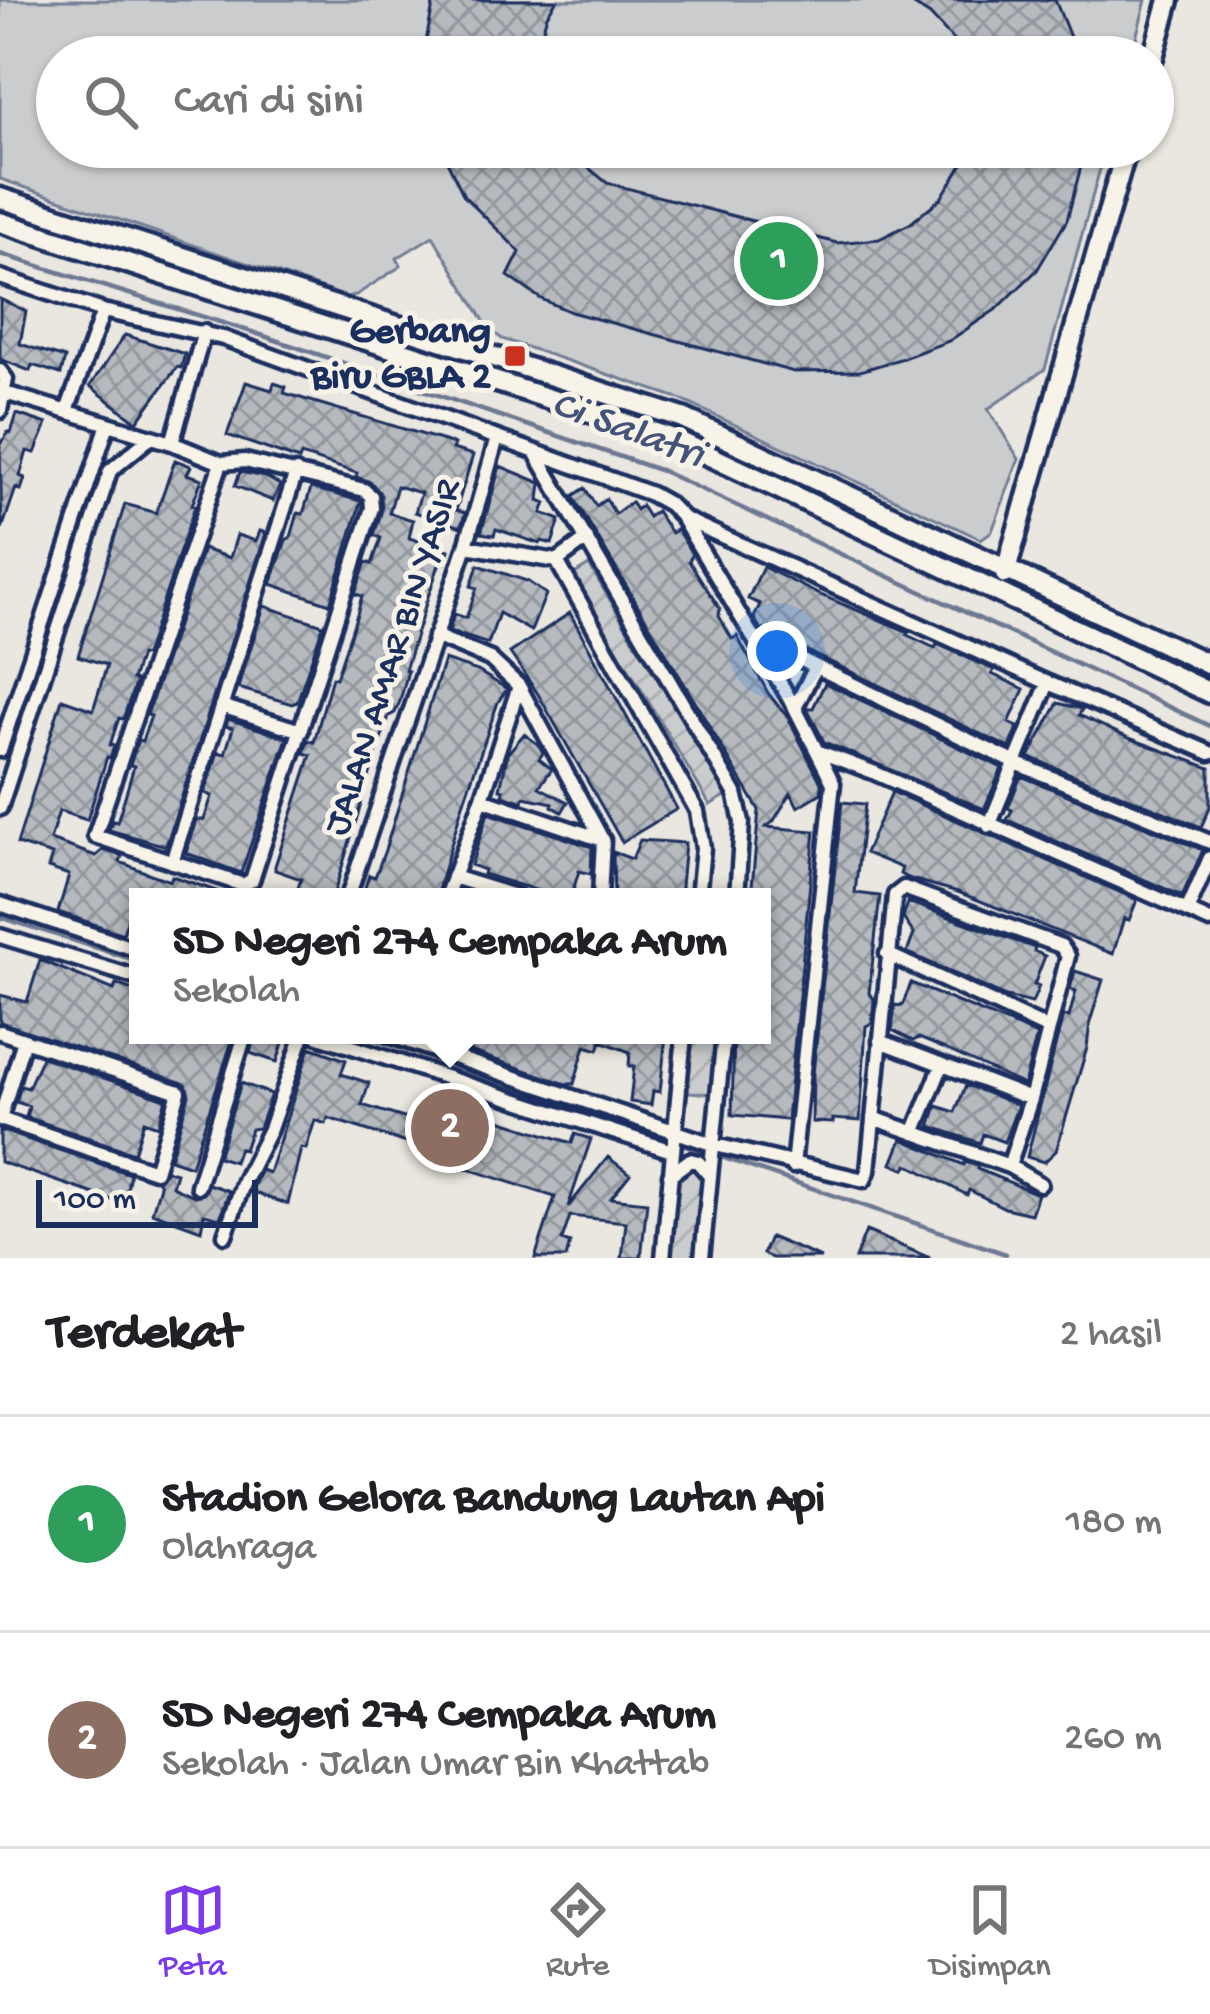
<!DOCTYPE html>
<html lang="id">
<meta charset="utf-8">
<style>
body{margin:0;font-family:"Gochi Hand",sans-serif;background:#f2f2f2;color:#202124}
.scale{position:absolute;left:36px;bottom:30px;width:222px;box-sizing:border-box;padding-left:12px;border:6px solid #1b2f5e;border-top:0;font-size:33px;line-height:42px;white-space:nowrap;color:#1b2f5e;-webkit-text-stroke:9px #f7f3e8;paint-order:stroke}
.you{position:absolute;left:777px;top:651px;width:42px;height:42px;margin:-30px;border:9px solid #fff;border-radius:50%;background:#1a73e8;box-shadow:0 0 0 18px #1a73e833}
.badge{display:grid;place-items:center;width:78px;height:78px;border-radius:50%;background:#7c3aed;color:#fff;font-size:39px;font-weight:700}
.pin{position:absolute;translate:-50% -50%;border:6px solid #fff;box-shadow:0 3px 12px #0006}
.popup{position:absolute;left:129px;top:888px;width:642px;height:156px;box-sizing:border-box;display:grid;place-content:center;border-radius:0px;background:#fff;filter:drop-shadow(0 3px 9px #0005);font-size:39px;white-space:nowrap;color:#757577}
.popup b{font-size:45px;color:#202124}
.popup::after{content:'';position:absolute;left:50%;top:100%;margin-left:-24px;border:24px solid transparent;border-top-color:#fff}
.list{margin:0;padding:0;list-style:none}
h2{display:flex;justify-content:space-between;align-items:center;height:156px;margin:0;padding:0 48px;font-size:51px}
h2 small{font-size:39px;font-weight:400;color:#757577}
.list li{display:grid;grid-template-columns:78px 1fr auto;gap:36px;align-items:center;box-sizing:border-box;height:216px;padding:0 48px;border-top:3px solid #e0e0e0}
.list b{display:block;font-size:45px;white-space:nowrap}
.list p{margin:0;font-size:39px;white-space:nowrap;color:#757577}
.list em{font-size:39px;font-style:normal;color:#757577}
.icon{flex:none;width:66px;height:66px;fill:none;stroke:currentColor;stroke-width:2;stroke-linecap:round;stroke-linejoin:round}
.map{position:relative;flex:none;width:1210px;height:1258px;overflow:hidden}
.search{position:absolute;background:#fff;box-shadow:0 3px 9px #0004;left:36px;right:36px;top:36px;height:132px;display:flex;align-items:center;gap:30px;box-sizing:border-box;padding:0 42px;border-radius:66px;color:#757577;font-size:45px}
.sheet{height:588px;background:#fff}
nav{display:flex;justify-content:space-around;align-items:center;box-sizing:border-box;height:168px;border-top:3px solid #e0e0e0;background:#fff;font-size:33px;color:#757577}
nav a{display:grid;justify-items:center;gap:6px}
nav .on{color:#7c3aed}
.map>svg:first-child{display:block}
.garden{fill:url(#garden-furrows);stroke:#737e96;stroke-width:3}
.pitch{fill:#cbcccd;stroke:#737e96;stroke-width:3}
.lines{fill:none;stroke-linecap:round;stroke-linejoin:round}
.stream{stroke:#6d7892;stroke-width:4.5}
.building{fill:url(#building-cross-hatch);stroke:#1b2f5e;stroke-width:3}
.street-casing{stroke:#1b2f5e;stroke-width:21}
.secondary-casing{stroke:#1b2f5e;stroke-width:27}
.street{stroke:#f7f3e8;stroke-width:12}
.secondary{stroke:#f7f3e8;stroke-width:18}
.poi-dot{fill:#c8321e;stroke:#f7f3e8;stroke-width:4.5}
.labels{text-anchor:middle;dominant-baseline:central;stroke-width:10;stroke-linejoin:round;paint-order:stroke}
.poi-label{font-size:39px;font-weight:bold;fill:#1b2f5e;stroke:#f7f3e8;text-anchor:end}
.street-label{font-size:39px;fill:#1b2f5e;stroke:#f7f3e8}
.water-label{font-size:42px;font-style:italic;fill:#445378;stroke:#f7f3e8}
</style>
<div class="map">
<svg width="1210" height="1258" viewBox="0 0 1210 1258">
<defs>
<pattern id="garden-furrows" width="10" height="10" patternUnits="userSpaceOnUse" patternTransform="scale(3)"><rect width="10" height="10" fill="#cbcccd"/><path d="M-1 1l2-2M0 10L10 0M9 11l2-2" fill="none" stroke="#aeb0b2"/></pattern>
<pattern id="building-cross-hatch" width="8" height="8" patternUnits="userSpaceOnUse" patternTransform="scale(3)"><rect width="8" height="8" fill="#b6babf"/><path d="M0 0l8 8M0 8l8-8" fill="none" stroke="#93989e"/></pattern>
</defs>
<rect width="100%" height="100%" fill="#eae7e0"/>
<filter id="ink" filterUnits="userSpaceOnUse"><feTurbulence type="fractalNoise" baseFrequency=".00833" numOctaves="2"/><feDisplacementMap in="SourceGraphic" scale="24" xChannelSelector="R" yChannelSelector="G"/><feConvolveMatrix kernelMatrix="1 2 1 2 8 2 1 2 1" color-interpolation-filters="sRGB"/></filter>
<g filter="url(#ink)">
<!-- garden -->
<path class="garden" d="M 589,565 L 727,795 L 710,805 L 573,575 Z
M 693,1035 L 716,1035 L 711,1094 L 688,1092 Z
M 688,1166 L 703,1176 L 695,1258 L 671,1258 L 679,1173 Z"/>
<!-- pitch -->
<path class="pitch" d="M 0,0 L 1146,0 L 1131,57 L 57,57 L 57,147 L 1106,147 L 1045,369 L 988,409 L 1019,459 L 992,531 L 981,539 L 675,397 L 502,339 L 489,329 L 433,236 L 397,258 L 401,266 L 356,295 L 346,297 L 0,179 Z"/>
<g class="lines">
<!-- stream -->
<path class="stream" d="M 0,254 L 252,332 L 662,471 L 1210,726
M 0,917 L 138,961
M 364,1036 L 1006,1254"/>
</g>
<!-- building -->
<path class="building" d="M 434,0 L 557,0 L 547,15 L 535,57 L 423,57 Z
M 906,0 L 1055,0 L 1078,57 L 961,57 L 955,42 L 930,15 Z
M 440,147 L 563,147 L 607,183 L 837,243 L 879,239 L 911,223 L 941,198 L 966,159 L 969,147 L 1086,147 L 1067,220 L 1037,270 L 998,308 L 949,341 L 903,358 L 860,371 L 794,372 L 571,312 L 541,299 L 508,276 L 520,252 L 464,196 Z
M 0,299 L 26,311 L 20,344 L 65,358 L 61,374 L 32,365 L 30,371 L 0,359 Z
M 125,335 L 185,354 L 181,368 L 177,367 L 137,422 L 90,386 Z
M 246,382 L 272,390 L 274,383 L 286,387 L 284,393 L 454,444 L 452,449 L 473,455 L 456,510 L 465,513 L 461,527 L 415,512 L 421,493 L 397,486 L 389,513 L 413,520 L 409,538 L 449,550 L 445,563 L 440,562 L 428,597 L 405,670 L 408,671 L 400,701 L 395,713 L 389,716 L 376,754 L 333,897 L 295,897 L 301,879 L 275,870 L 275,866 L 311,755 L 304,753 L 308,740 L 314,742 L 332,677 L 336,678 L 357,614 L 362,596 L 355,594 L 366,562 L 372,564 L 381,538 L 374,535 L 382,510 L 381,495 L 371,482 L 356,477 L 357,473 L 301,455 L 299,460 L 227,435 Z
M 17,414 L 47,424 L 35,453 L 27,451 L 20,476 L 25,478 L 21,490 L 16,488 L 2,529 L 0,446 L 8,432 L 11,433 Z
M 175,460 L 191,466 L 187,474 L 202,479 L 192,505 L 195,506 L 145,656 L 140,655 L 132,680 L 136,681 L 123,719 L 119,718 L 110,745 L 114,746 L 110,758 L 107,757 L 87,820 L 59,811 L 50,840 L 96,856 L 103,850 L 122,856 L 120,862 L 145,872 L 170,881 L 172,876 L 228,895 L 135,896 L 123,934 L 58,912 L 69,875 L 48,868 L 52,855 L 17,844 L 62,699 L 93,710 L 107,665 L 78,656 L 125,504 L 156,513 Z
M 500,466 L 541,483 L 539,500 L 546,503 L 542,513 L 560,520 L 552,544 L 542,541 L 540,544 L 496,529 L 494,535 L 481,533 Z
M 240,472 L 266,477 L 280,485 L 273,501 L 235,486 Z
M 311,488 L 361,501 L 330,604 L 271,584 L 286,540 L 291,537 L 298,513 L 303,514 Z
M 585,488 L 596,506 L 606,499 L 615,514 L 631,502 L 636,510 L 641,506 L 648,517 L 656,511 L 671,533 L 677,529 L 692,554 L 689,561 L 720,609 L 719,616 L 732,639 L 737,636 L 768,693 L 789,719 L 822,785 L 821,793 L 798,807 L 791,793 L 773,822 L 766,827 L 815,831 L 787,1120 L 732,1115 L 734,1035 L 762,1035 L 762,897 L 751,897 L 759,810 L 573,496 Z
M 260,531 L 266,533 L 166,846 L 109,830 L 112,820 L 117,822 L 127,790 L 134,766 L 130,765 L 138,740 L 142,741 L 151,716 L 147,715 L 203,549 L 230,558 L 237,535 L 256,541 Z
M 478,565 L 527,581 L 546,594 L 531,631 L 499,613 L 488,644 L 449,631 L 454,614 L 466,618 L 477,588 L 471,586 Z
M 763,567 L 818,594 L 909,632 L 907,635 L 935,648 L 937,644 L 994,670 L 992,674 L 1024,689 L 1009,723 L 1018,727 L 1010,748 L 760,628 L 754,618 L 760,604 L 748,599 Z
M 264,606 L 323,625 L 297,702 L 292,704 L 238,688 Z
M 570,613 L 677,809 L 622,842 L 538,694 L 510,653 Z
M 444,660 L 478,671 L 507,689 L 498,702 L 461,810 L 436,897 L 362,897 L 369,875 L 375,877 L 385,850 Z
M 825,683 L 1002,768 L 984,809 L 824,742 L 807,708 L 813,708 Z
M 1058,703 L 1082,709 L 1079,715 L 1129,738 L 1210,768 L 1210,807 L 1201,827 L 1029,757 Z
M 228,719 L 287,738 L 241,873 L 186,853 L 196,820 L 204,820 L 212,796 L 205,793 L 218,752 L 225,754 L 233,728 L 226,726 Z
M 524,734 L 539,745 L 543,753 L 539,759 L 552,769 L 539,787 L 568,802 L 562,812 L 552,806 L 553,803 L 524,797 L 523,802 L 503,795 L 504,790 L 500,789 L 508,753 Z
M 1021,776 L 1203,850 L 1182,896 L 1007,820 L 1012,810 L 1008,808 Z
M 892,792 L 1137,900 L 1129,920 L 1124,918 L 1113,954 L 958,892 L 911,879 L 900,874 L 902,868 L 865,853 Z
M 842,802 L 865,804 L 855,893 L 880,896 L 869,993 L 874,999 L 872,1023 L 866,1026 L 860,1121 L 833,1119 L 833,1123 L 812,1122 L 813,1074 Z
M 488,813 L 592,847 L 591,874 L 579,871 L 571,897 L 558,897 L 483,874 L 484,870 L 471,865 Z
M 640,840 L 685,843 L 680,897 L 614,897 L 613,852 L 632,859 Z
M 908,902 L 1035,948 L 1034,951 L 1045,956 L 1034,985 L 1039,986 L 1032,1003 L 1006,997 L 907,952 L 914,934 L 903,918 Z
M 40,960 L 114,990 L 116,984 L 133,990 L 138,995 L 138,1035 L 234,1035 L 191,1166 L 170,1159 L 189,1095 L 186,1084 L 0,1022 L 0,995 L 27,1002 Z
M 1075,971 L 1103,980 L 1090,1022 L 1087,1048 L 1056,1151 L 1044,1162 L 1027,1157 L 1063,1016 L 1069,1017 L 1076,991 L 1070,989 Z
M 911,983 L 1037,1035 L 1024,1085 L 943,1048 L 919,1038 L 913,1041 L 892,1030 L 895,1005 L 902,1006 Z
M 255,1035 L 283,1043 L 277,1062 L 250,1053 Z
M 436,1035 L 666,1035 L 660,1092 L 653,1091 L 651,1105 L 630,1102 L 634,1066 L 629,1066 L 630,1052 L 601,1041 L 598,1050 L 585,1046 L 574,1084 L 566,1084 L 435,1039 Z
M 310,1047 L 346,1060 L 341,1074 L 369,1083 L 362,1105 L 420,1123 L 413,1145 L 328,1118 L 326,1124 L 315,1120 L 306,1149 L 301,1148 L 288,1204 L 251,1192 L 261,1170 L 269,1173 Z
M 42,1057 L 166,1099 L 158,1126 L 144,1121 L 134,1153 L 26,1117 L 29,1106 L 16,1102 L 21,1086 L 28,1088 Z
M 241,1083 L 271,1094 L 259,1128 L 251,1129 L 244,1150 L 239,1148 L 234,1162 L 218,1157 Z
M 966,1085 L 1018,1105 L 1004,1142 L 983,1134 L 980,1143 L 930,1126 L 937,1106 L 955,1112 Z
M 487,1116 L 572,1143 L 575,1134 L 591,1139 L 568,1207 L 608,1157 L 630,1174 L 611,1198 L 647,1202 L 641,1258 L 622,1258 L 626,1222 L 570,1216 L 562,1240 L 570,1243 L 566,1258 L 535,1258 L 555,1197 L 447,1162 L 452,1146 L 475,1154 Z
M 0,1130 L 130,1174 L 124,1204 L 0,1162 Z
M 902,1139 L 964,1165 L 965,1162 L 978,1166 L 977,1169 L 1038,1194 L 1031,1214 L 1005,1208 L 969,1190 L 967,1195 L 907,1164 L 905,1169 L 892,1164 Z
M 166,1170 L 176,1173 L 172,1186 L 194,1196 L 204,1194 L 209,1184 L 229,1191 L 220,1218 L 204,1214 L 201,1230 L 152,1212 L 160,1186 L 158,1181 Z
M 866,1231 L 930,1258 L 855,1258 Z
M 770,1237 L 821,1258 L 772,1258 L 763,1254 Z"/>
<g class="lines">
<defs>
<path id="street" d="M 0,277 L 103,311 L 223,338 L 651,494 L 669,504 L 684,519 L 1048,683
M 0,371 L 6,379 L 0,411
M 5,393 L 172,443 L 221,463 L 245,461 L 364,490 L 371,496 L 372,508 L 252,880 L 243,885 L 95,836 L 221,463
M 67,411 L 103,311
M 172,443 L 204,332
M 535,452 L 735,793 L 742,822 L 737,897
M 684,521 L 795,708 L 833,783 L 793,1166
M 466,546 L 557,561 L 587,539
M 557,561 L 697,811 L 703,848 L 698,897
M 435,636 L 490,659 L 519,686 L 482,799 L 603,840 L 600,897
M 752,636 L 1018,764 L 1210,842
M 519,686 L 602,839
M 221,706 L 301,731
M 795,708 L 815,668
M 0,750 L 108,424
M 817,751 L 873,772 L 1210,921
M 0,808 L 110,471 L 151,437
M 989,826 L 1048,683 L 1210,753
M 172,862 L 296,472
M 453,877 L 518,897
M 348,897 L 466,546 L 497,438
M 446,897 L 482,799
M 0,904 L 138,950
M 1187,911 L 1210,858
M 0,936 L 138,978
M 887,954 L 1049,1029
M 0,1032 L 179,1092 L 155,1171 L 0,1119
M 316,1035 L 672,1151
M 389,1035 L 715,1145 L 864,1180 L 868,1171 L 895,895 L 904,888 L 1061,946 L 1068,956 L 1031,1099 L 1009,1166
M 880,1041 L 1031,1099
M 873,1118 L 1009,1166 L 1040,1184
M 0,1119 L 24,1040
M 914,1133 L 942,1065
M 670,1175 L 690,1160 L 698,1162 L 710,1176
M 198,1186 L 245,1035
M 225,1235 L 244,1181 L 270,1129 L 303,1035
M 663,1258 L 684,1035
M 702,1258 L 724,1035"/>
<path id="secondary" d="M 1153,57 L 1169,0
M 0,198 L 683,418 L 1210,665
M 0,222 L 674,439 L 1210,693
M 1005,574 L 1127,147"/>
</defs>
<!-- street casing -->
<use href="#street" class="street-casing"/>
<!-- secondary casing -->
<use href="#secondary" class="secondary-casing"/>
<!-- street -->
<use href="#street" class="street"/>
<!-- secondary -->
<use href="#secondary" class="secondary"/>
</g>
</g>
<!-- markers -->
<rect class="poi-dot" x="503" y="344" width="24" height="24" rx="6"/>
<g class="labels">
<!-- poi labels -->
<g class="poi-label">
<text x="491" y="334">Gerbang<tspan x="491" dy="45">Biru GBLA 2</tspan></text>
</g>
<!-- street labels -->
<g class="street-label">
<text transform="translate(395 658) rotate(-72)">JALAN AMAR BIN YASIR</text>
</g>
<!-- water labels -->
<g class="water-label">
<text transform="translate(627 432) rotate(20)">Ci Salatri</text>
</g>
</g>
</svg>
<div class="scale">100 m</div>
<div class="you"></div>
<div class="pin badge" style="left:779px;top:261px;background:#2e9e5b">1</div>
<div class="pin badge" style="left:450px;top:1128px;background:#8d6e63">2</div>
<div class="popup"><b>SD Negeri 274 Cempaka Arum</b>Sekolah</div>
<div class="search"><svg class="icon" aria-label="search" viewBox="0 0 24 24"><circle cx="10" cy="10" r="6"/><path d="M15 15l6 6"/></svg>Cari di sini</div>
</div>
<section class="sheet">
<h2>Terdekat<small>2 hasil</small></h2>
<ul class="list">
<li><span class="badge" style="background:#2e9e5b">1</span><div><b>Stadion Gelora Bandung Lautan Api</b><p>Olahraga</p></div><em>180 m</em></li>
<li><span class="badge" style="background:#8d6e63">2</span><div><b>SD Negeri 274 Cempaka Arum</b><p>Sekolah · Jalan Umar Bin Khattab</p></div><em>260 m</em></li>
</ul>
</section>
<nav>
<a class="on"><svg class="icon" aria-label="map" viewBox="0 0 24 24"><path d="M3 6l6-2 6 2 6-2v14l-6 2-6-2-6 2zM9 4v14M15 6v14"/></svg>Peta</a>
<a><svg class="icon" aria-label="directions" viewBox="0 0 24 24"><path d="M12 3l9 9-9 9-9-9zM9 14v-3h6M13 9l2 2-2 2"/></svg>Rute</a>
<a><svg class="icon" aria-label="saved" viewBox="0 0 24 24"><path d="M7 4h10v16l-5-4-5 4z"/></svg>Disimpan</a>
</nav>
